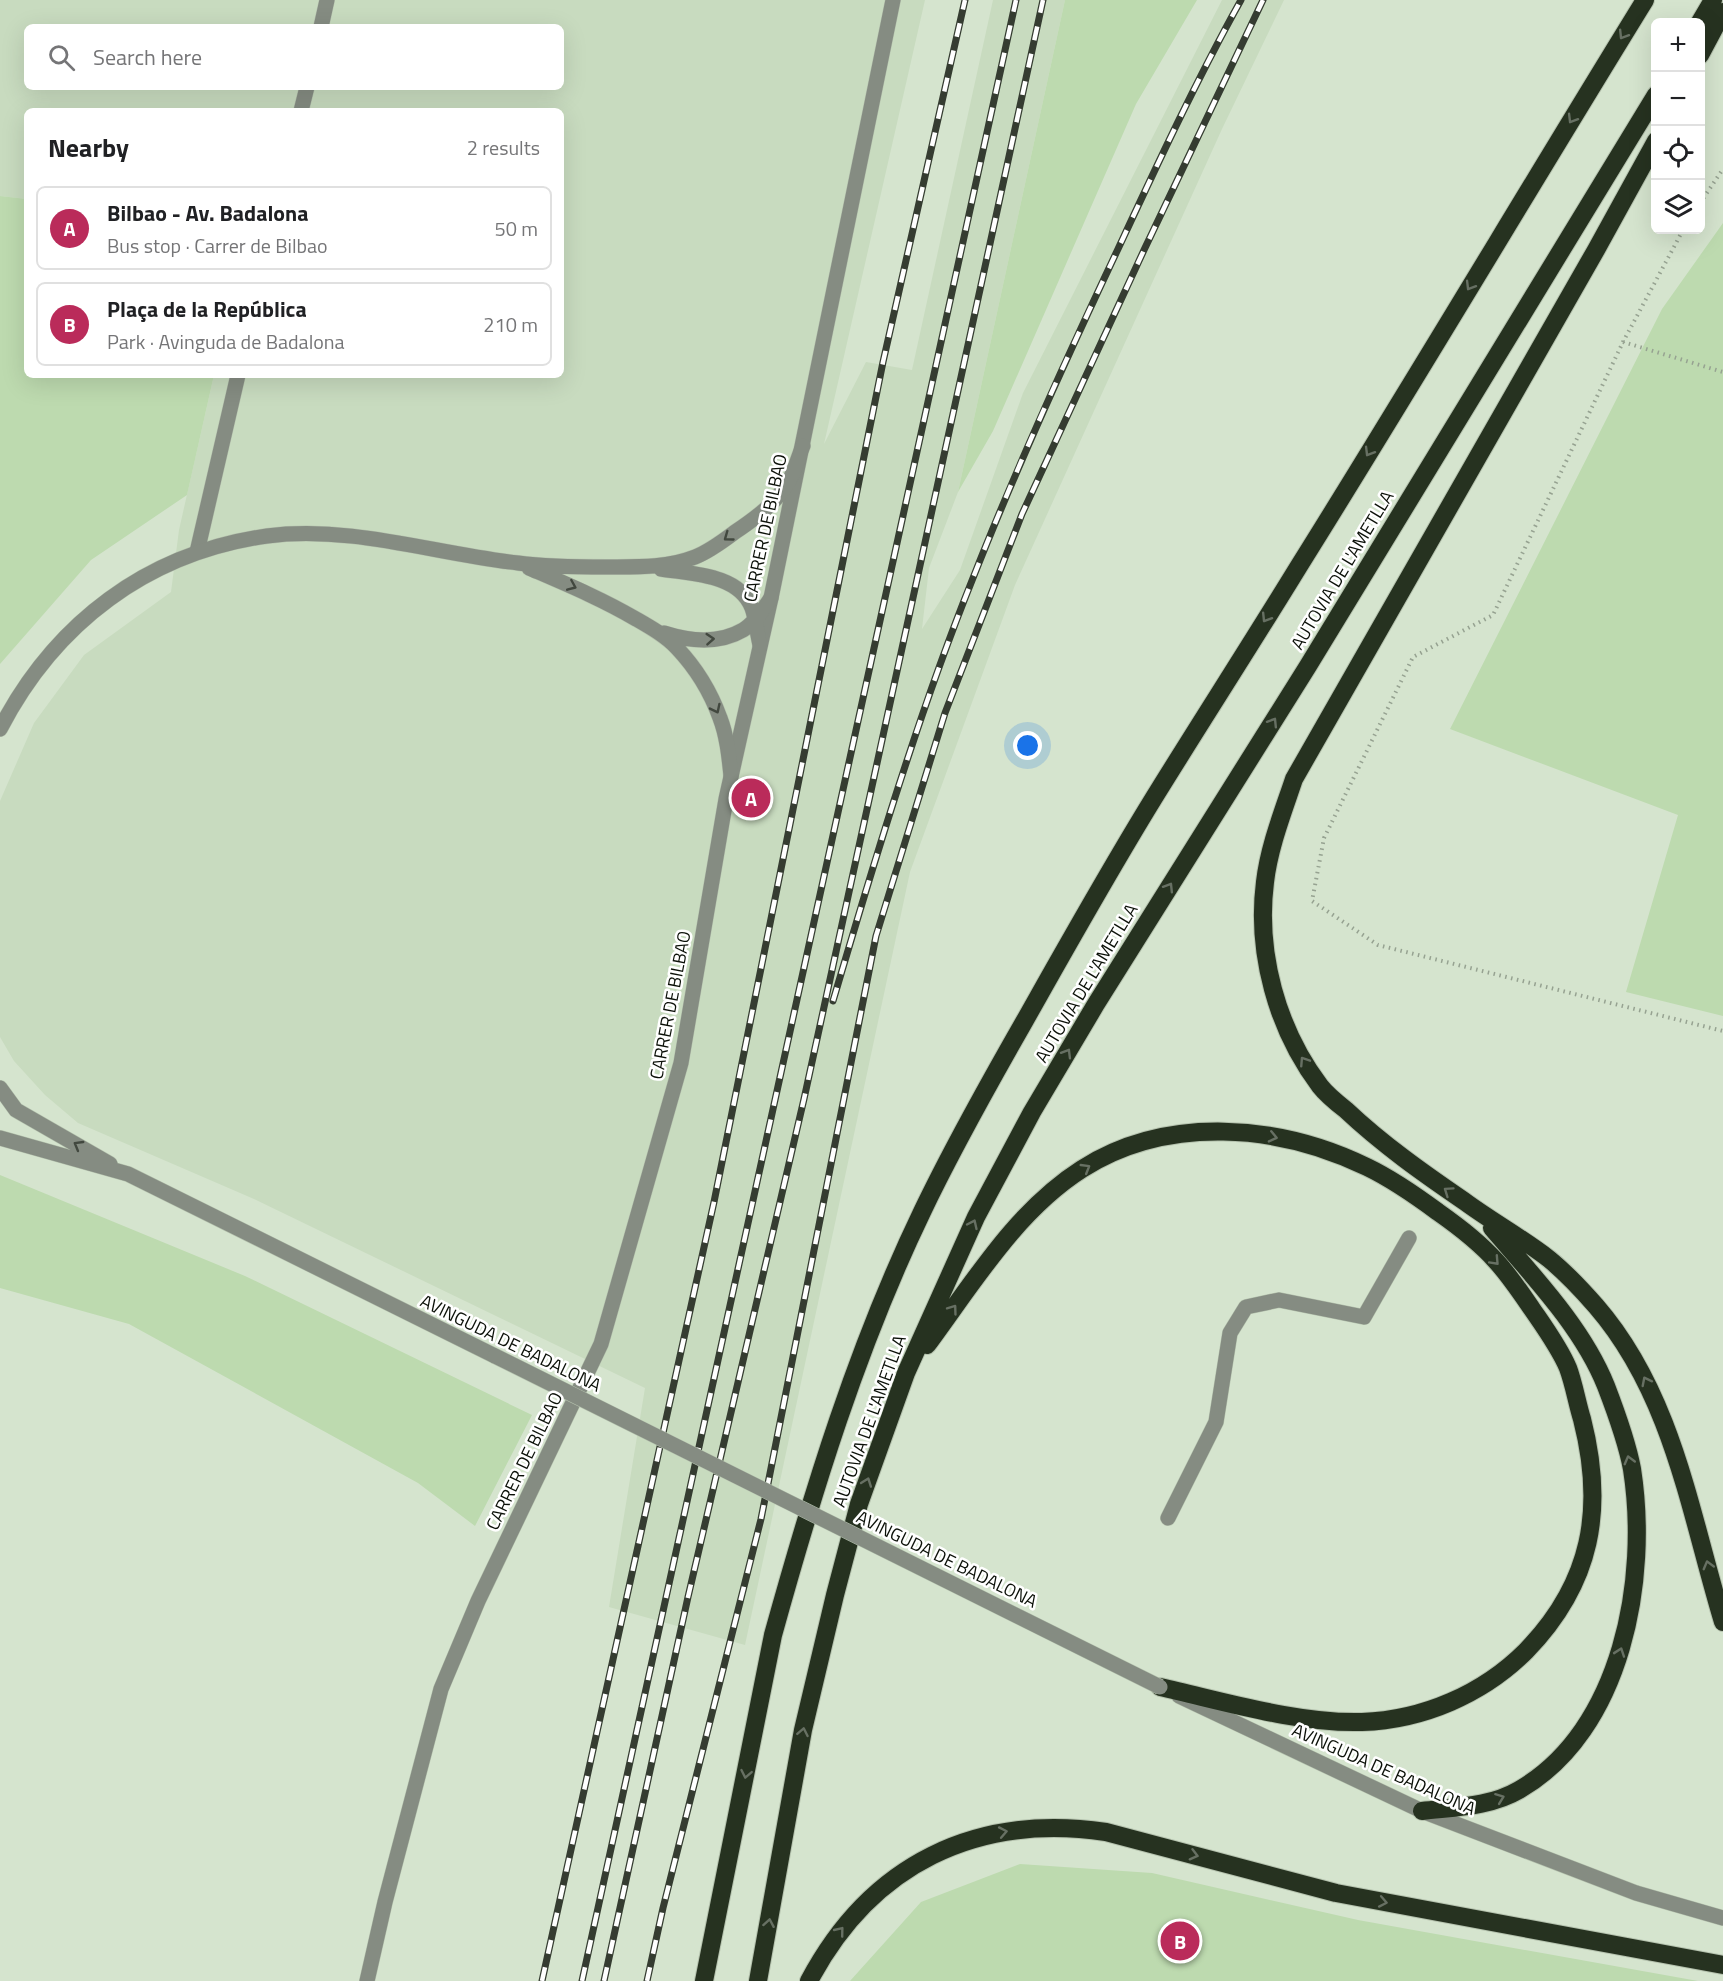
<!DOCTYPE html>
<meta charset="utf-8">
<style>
body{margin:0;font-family:"Titillium Web",sans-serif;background:#f2f2f2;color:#202124}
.controls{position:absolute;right:18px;top:18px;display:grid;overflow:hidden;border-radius:9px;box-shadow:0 6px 24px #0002}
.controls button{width:54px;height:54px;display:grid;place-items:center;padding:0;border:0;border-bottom:2px solid #e0e0e0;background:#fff;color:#202124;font:30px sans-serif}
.you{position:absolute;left:1028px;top:746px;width:21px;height:21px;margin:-15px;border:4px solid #fff;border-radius:50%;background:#1a73e8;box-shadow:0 0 0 9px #1a73e833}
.badge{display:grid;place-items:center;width:39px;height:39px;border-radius:50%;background:#ba2b5a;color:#fff;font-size:20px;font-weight:700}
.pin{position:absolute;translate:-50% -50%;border:3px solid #fff;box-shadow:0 2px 6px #0006}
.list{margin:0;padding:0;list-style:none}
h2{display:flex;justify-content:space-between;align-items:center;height:78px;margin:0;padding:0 24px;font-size:26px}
h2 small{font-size:20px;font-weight:400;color:#757577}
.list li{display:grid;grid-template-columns:39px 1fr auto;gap:18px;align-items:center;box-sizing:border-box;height:84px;margin:0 12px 12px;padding:0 12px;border:2px solid #e0e0e0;border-radius:9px}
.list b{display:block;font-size:22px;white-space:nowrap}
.list p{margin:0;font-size:20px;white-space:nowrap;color:#757577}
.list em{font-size:20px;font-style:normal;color:#757577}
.icon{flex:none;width:33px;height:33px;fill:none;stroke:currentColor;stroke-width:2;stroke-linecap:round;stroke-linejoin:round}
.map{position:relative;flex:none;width:1723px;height:1981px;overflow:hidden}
.search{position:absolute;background:#fff;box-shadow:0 6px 24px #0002;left:24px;top:24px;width:540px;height:66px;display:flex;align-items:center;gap:15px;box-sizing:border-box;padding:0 21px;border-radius:9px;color:#757577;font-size:22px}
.panel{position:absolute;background:#fff;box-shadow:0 6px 24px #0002;left:24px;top:108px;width:540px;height:270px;border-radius:9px}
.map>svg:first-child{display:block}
.built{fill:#c8dbbf;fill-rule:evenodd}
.green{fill:#bddaaf}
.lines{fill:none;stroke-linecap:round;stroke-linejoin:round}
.service-casing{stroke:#b5c2ae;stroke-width:16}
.minor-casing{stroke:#b5c2ae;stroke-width:16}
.tertiary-casing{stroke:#b5c2ae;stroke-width:16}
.motorway-casing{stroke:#b5c2ae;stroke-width:20}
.path{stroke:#96a291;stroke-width:4;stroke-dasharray:1.5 4.5;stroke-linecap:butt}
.service{stroke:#858c82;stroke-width:15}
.minor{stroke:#858c82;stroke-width:15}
.tertiary{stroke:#858c82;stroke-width:15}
.motorway{stroke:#263220;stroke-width:18}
.rail-casing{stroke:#353c31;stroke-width:7}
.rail{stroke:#fff;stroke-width:4.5;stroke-dasharray:14;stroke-linecap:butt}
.tertiary-bridge-casing{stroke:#b5c2ae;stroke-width:16;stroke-linecap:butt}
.tertiary-bridge{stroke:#858c82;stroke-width:15}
.oneway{stroke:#677063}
.oneway2{stroke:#42483f}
.labels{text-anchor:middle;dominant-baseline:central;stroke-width:5;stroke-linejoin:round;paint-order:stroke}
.street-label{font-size:18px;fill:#0b1008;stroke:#fff}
</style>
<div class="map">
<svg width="1723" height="1981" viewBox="0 0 1723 1981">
<rect width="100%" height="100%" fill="#d5e4ce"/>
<!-- built -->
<path class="built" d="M 0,0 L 925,0 L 824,444 L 866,362 L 912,370 L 993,0 L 1065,0 L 958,492 L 929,568 L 922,629 L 960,570 L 1023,393 L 1222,0 L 1284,0 L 1222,129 L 1015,585 L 910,872 L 745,1645 L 609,1607 L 645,1388 L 254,1199 L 78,1123 L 45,1095 L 14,1061 L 0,1037 L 0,801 L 34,723 L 84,655 L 171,592 L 179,530 L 214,375 L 561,375 L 561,111 L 27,111 L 27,199 L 0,196 ZM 27,27 L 561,27 L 561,87 L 27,87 Z"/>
<!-- green -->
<path class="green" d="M 1065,0 L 1197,0 L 1136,104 L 993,431 L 958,492 Z
M 0,196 L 27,199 L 27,375 L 214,375 L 187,495 L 91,560 L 0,664 Z
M 1723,223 L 1723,1016 L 1626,992 L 1678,815 L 1450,729 L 1662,309 Z
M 0,1175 L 245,1276 L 532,1415 L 475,1526 L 418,1483 L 129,1324 L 0,1288 Z
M 1020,1864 L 1152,1873 L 1358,1920 L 1698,1981 L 850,1981 L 921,1902 Z"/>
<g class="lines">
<defs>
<path id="service" d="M 1168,1518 L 1216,1422 L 1230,1333 L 1246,1307 L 1279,1300 L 1364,1317 L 1409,1238"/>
<path id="minor" d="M 321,27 L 327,0
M 301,111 L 307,87
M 197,552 L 238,375
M 367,1981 L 385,1902 L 441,1689 L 478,1601 L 601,1344 L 681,1063 L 726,799 L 771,598 L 893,0"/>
<path id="tertiary" d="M 529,568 C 566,584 602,599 636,619 C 650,627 666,636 677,648 C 695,667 711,693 720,718 C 727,736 729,757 731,776
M 661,569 C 692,574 739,574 752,608 C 756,619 757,633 760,645
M 664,633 C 689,641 719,644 743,630 C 755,623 763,609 771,598
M 0,729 C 55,623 147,553 267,536 C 352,525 435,554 518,563 C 548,567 578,567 607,567 C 638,567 667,568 695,557 C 710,551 723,541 735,532 C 756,518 776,503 789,481 C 795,470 798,457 803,446
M 0,1088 L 16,1110 L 110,1164
M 0,1138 L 128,1174 L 495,1356
M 1179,1696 L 1422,1811 L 1636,1893 L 1723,1918"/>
<path id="motorway" d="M 1700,22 L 1713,0
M 1700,55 L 1723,12
M 1656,141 L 1596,250 L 1294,779 C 1283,812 1269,847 1265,882 C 1256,953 1277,1029 1320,1086 C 1327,1095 1337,1103 1346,1110 C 1382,1144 1423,1173 1464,1201 C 1491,1221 1522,1238 1549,1259 C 1565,1272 1582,1290 1596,1306 C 1673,1395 1690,1513 1723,1622
M 927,1345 C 973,1283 1016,1211 1082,1169 C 1167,1115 1279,1124 1367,1167 C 1392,1179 1415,1195 1438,1212 C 1458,1226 1479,1242 1496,1261 C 1509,1275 1521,1293 1532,1309 C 1545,1328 1559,1347 1568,1368 C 1574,1384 1577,1403 1582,1419 C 1605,1509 1592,1583 1526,1651 C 1483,1694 1423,1720 1362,1722 C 1298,1724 1223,1701 1160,1687
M 1422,1811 C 1455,1807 1490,1807 1519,1790 C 1623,1730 1649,1578 1632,1469 C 1627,1442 1616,1412 1606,1386 C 1583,1328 1533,1276 1492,1228
M 704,1981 L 773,1635 C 813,1491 857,1347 922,1212 C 953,1147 988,1085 1024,1022 C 1068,944 1112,865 1160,788 C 1206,714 1253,641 1299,566 C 1416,379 1529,188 1645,0
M 758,1981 L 803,1730 L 835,1595 L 859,1504 L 906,1373 L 976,1217 L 1032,1112 L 1096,1004 L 1308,666 L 1656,95
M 809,1981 C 871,1864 976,1813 1106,1832 L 1336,1893 L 1723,1965"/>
</defs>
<!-- service casing -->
<use href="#service" class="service-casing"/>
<!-- minor casing -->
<use href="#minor" class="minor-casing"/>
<!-- tertiary casing -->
<use href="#tertiary" class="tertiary-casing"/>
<!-- motorway casing -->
<use href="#motorway" class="motorway-casing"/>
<!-- path -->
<path class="path" d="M 1700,203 L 1723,169
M 1683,230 L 1623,342 L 1493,615 L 1413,657 L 1324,838 L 1312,901 L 1378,945 L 1723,1031
M 1623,342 L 1723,372"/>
<!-- service -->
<use href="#service" class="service"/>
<!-- minor -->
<use href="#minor" class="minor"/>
<!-- tertiary -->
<use href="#tertiary" class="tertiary"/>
<!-- motorway -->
<use href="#motorway" class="motorway"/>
<defs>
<path id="rail" d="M 833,1001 C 875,859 918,715 973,578 C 1017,466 1067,357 1118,249 C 1157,165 1196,81 1241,0
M 542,1981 L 714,1202 L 883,362 L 965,0
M 582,1981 L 1016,0
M 604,1981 L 688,1597 L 804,1099 L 1043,0
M 647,1981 L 663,1908 L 761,1519 L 876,936 L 945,713 L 1022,514 L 1144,250 L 1263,0"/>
</defs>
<!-- rail casing -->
<use href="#rail" class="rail-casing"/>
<!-- rail -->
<use href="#rail" class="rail"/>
<defs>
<path id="tertiary-bridge" d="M 495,1356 L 1160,1687"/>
</defs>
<!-- tertiary-bridge casing -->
<use href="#tertiary-bridge" class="tertiary-bridge-casing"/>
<!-- tertiary-bridge -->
<use href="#tertiary-bridge" class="tertiary-bridge"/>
</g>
<!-- one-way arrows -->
<defs><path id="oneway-chevron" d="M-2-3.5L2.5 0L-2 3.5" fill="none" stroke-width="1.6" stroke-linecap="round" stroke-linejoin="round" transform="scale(1.5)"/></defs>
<g class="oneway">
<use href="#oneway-chevron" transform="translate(1623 35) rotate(122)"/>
<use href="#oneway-chevron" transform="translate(1572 119) rotate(121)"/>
<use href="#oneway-chevron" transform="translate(1470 286) rotate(121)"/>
<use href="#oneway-chevron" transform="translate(1369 452) rotate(121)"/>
<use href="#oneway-chevron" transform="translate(1266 618) rotate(122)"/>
<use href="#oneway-chevron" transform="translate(1273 722) rotate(-58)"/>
<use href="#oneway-chevron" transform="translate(1169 887) rotate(-58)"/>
<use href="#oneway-chevron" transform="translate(1067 1053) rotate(-59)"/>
<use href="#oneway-chevron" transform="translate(1304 1061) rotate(-123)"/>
<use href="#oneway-chevron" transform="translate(1273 1137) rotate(13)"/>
<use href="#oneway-chevron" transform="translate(1086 1168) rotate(-31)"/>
<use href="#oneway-chevron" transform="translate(1448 1191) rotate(-145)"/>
<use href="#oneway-chevron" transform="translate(973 1224) rotate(-65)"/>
<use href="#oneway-chevron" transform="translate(1495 1261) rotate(47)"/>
<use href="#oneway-chevron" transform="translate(953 1309) rotate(-54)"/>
<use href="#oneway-chevron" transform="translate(1646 1381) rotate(-117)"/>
<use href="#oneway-chevron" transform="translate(1629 1460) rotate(-105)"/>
<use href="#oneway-chevron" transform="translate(867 1482) rotate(-70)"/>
<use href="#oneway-chevron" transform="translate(1708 1565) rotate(-105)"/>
<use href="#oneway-chevron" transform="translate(1620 1652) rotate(-71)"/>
<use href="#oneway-chevron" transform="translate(803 1732) rotate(-79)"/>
<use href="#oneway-chevron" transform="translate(746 1774) rotate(101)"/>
<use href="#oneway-chevron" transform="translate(1500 1798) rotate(-21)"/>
<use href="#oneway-chevron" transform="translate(1003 1832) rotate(-11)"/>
<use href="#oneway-chevron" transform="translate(1194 1855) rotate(15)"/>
<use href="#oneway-chevron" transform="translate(1383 1902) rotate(11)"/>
<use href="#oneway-chevron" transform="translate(769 1923) rotate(-80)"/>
<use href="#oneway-chevron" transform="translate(840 1931) rotate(-51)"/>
</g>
<g class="oneway2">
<use href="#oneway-chevron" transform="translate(728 537) rotate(144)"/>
<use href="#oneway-chevron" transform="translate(572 586) rotate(23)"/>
<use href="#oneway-chevron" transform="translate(710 639) rotate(-4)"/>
<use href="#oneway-chevron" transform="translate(716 709) rotate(64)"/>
<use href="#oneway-chevron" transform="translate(78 1145) rotate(-150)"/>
</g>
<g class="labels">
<!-- street labels -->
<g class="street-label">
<text transform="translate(765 528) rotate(-78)">CARRER DE BILBAO</text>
<text transform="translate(1342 570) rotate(-59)">AUTOVIA DE L'AMETLLA</text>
<text transform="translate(1086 983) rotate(-59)">AUTOVIA DE L'AMETLLA</text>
<text transform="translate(670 1005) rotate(-79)">CARRER DE BILBAO</text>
<text transform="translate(511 1343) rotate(26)">AVINGUDA DE BADALONA</text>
<text transform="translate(869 1421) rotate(-70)">AUTOVIA DE L'AMETLLA</text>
<text transform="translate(524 1461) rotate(-64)">CARRER DE BILBAO</text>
<text transform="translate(947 1559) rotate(26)">AVINGUDA DE BADALONA</text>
<text transform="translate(1384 1769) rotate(24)">AVINGUDA DE BADALONA</text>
</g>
</g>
</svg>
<div class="controls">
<button>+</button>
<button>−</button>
<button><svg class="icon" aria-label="locate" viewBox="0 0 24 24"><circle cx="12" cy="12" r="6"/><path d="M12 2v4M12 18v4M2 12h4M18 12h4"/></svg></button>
<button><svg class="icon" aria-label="layers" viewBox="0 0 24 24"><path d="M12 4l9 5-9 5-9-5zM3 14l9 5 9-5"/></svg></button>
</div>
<div class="you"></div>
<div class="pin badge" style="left:751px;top:798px">A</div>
<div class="pin badge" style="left:1180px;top:1941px">B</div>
<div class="search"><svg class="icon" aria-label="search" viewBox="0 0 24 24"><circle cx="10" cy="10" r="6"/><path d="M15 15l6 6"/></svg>Search here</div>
<section class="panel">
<h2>Nearby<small>2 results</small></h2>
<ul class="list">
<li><span class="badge">A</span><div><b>Bilbao - Av. Badalona</b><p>Bus stop · Carrer de Bilbao</p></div><em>50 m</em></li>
<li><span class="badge">B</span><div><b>Plaça de la República</b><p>Park · Avinguda de Badalona</p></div><em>210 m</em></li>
</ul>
</section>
</div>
